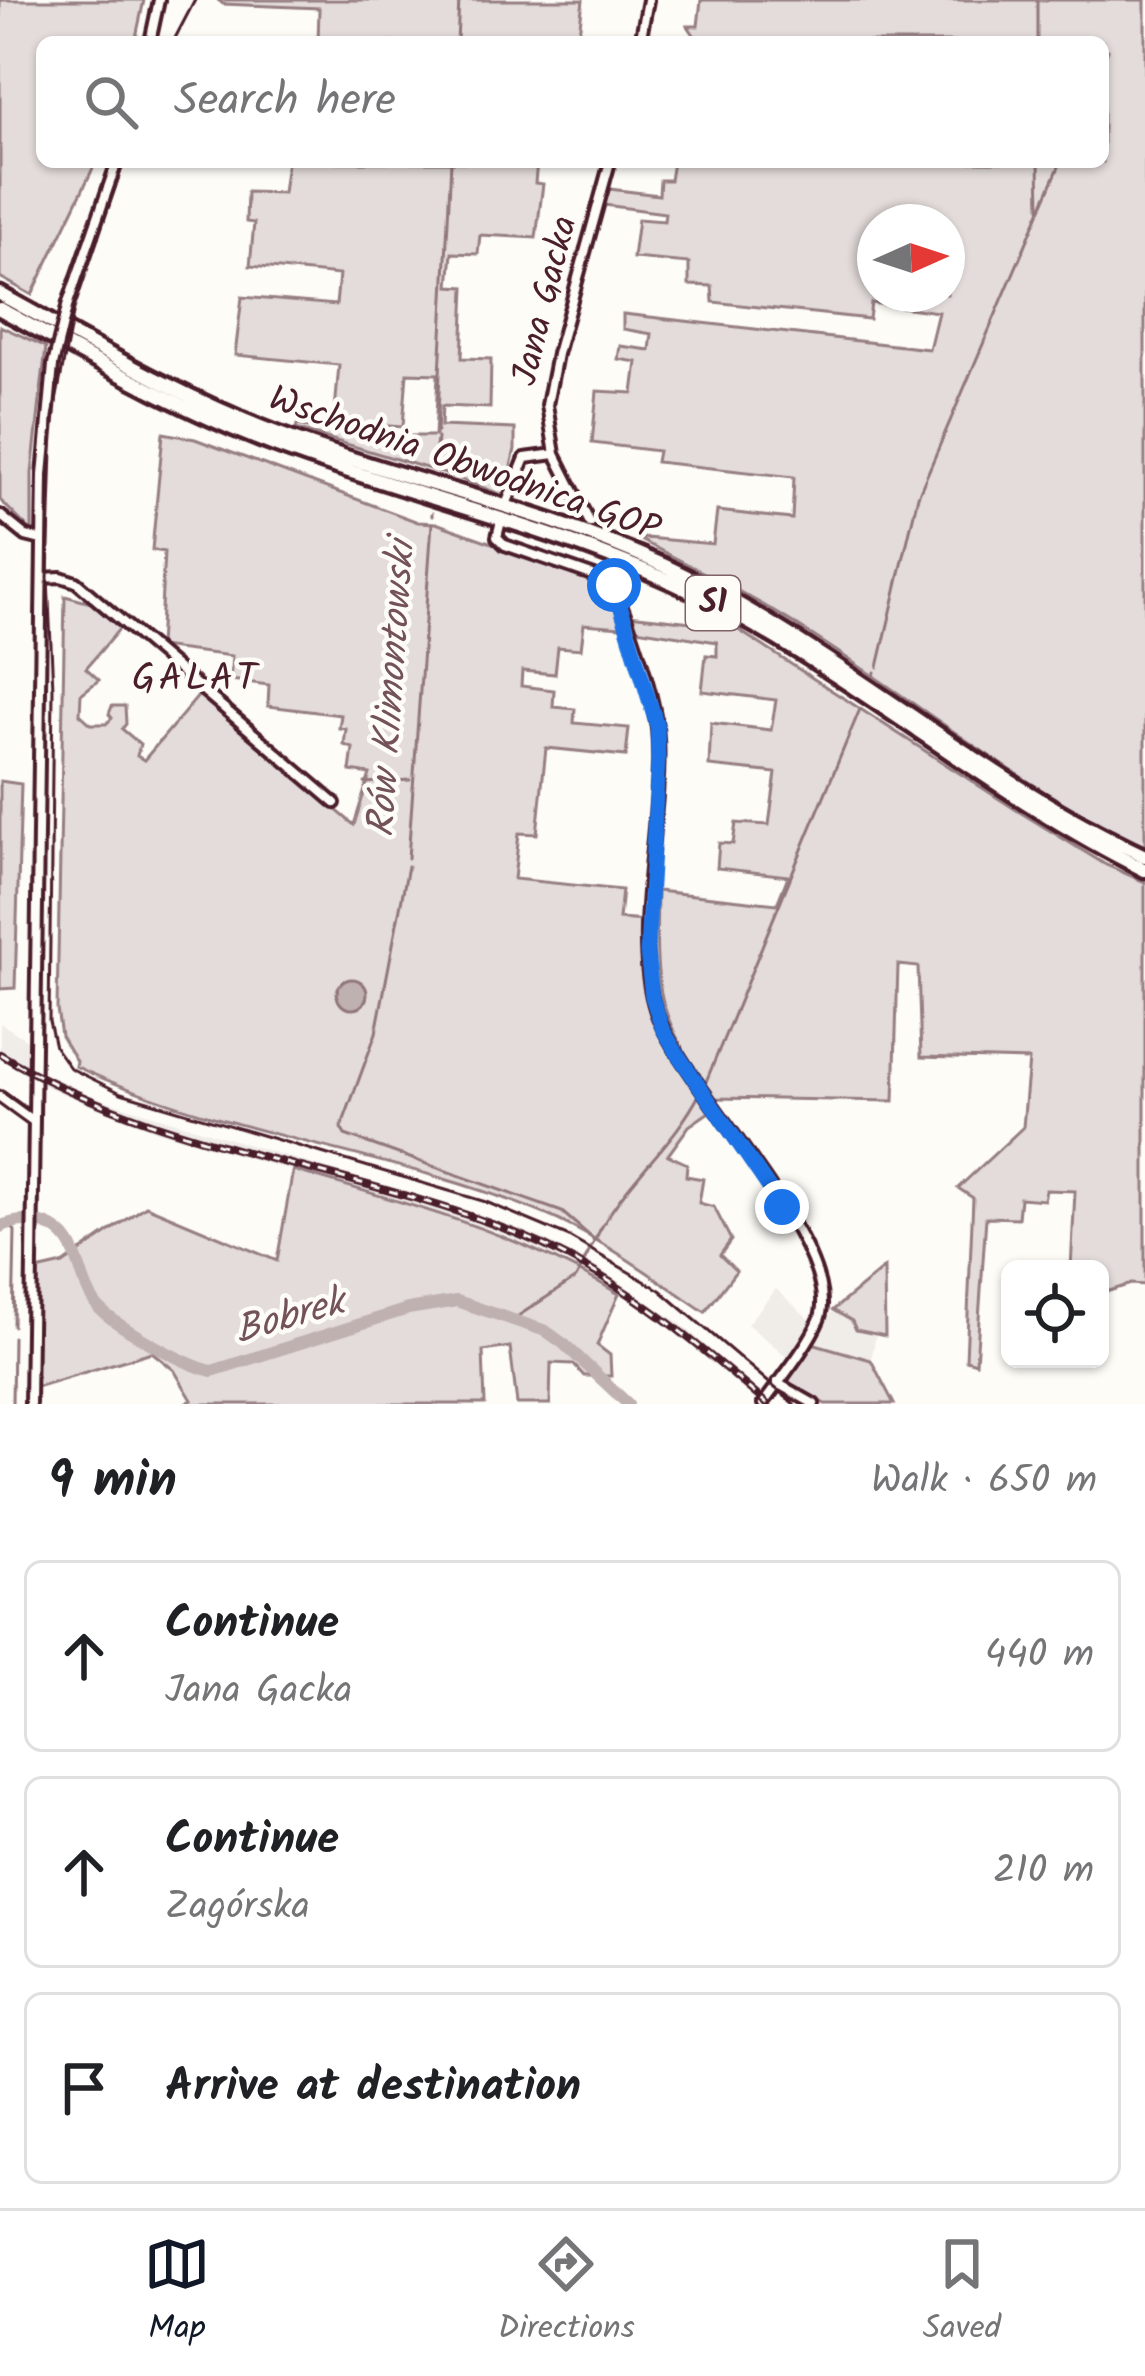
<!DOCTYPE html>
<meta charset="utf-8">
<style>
body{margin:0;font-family:Kalam,sans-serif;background:#f2f2f2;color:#202124}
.controls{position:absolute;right:36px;bottom:36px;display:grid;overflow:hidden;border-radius:18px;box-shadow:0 3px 9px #0004}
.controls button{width:108px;height:108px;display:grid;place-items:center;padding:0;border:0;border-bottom:3px solid #e0e0e0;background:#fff;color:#202124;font:60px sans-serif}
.compass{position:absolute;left:857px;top:204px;width:108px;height:108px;border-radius:50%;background:#fff;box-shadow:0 3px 9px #0004;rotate:87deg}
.stop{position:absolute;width:36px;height:36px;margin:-27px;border:9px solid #1a73e8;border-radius:50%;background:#fff}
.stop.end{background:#1a73e8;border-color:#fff;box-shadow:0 3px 12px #0008}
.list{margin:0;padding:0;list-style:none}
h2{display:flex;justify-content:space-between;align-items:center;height:156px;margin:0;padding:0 48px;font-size:51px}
h2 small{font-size:39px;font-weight:400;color:#757577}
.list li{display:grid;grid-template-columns:78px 1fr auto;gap:36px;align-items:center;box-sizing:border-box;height:192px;margin:0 24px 24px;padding:0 24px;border:3px solid #e0e0e0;border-radius:18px}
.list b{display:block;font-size:45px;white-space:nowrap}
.list p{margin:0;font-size:39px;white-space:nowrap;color:#757577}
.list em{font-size:39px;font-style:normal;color:#757577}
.icon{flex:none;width:66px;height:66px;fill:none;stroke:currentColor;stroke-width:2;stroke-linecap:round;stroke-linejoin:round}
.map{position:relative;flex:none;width:1145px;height:1404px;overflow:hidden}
.search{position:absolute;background:#fff;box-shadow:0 3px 9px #0004;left:36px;right:36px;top:36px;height:132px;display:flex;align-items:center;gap:30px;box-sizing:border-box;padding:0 42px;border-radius:18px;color:#757577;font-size:45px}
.sheet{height:804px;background:#fff}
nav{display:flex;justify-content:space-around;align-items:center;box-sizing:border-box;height:168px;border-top:3px solid #e0e0e0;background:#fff;font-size:33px;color:#757577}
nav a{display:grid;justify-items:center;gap:6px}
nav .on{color:#111827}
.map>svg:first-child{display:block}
.built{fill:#f0ece8}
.green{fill:#e3dcda;stroke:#967e82;stroke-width:3;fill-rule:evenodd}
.water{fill:#c0b1b1;stroke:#91777b;stroke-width:3}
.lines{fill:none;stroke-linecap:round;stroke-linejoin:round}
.stream{stroke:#91777b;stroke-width:3}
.river{stroke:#c0b1b1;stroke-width:12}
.minor-casing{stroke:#4a1f2b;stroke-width:16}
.highway-casing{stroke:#4a1f2b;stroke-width:21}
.minor{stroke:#fdfcf7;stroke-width:8}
.highway{stroke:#fdfcf7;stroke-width:12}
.tram{stroke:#4a1f2b;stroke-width:3}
.rail-casing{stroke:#4a1f2b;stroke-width:8}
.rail{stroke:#fdfcf7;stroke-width:3;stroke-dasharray:9;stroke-linecap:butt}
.minor-bridge-casing{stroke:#4a1f2b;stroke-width:16;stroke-linecap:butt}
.minor-bridge{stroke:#fdfcf7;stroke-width:8}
.route{stroke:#1a73e8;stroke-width:15}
.labels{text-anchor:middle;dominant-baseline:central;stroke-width:9;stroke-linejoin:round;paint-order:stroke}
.shield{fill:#fdfcf7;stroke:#806168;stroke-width:3}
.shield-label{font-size:33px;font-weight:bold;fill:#4a1f2b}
.street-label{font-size:36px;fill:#4a1f2b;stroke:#fdfcf7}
.neighbourhood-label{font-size:39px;letter-spacing:3px;fill:#4a1f2b;stroke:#fdfcf7}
.water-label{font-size:39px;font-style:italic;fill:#73525a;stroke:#fdfcf7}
</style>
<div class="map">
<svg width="1145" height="1404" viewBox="0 0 1145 1404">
<rect width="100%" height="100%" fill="#fdfcf7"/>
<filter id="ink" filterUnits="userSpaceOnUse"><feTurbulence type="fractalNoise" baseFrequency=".00833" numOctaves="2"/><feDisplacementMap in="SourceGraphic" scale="24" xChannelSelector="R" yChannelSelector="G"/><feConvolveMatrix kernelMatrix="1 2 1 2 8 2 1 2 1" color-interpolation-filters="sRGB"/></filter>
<g filter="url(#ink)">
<!-- built -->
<path class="built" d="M 0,1023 L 27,1040 L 28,1065 L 91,1096 L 500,1222 L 541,1238 L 597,1268 L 681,1324 L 771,1404 L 760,1404 L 653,1313 L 563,1260 L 495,1231 L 158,1131 L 99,1109 L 43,1085 L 0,1059 Z
M 776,1289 L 811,1321 L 788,1357 L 747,1324 Z
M 833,1310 L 852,1321 L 856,1330 L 876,1334 L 871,1360 L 812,1343 Z"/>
<!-- green -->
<path class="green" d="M 0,0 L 144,0 L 135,42 L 42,42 L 42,162 L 96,162 L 32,295 L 0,277 Z
M 218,0 L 583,0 L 578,42 L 318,42 L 319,8 L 223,4 Z
M 701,0 L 1145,0 L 1145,847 C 1027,792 915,700 804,630 C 750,595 692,567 635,537 L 713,544 L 717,511 L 792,519 L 794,477 L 656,462 L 658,451 L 592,443 L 597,391 L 633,393 L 637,362 L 618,359 L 620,346 L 650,350 L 652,334 L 623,329 L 623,314 L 929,349 L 938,312 L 871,303 L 869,319 L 713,302 L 712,286 L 689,285 L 689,263 L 633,258 L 638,219 L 664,221 L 665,213 L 604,205 L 609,189 L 659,195 L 660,180 L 670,180 L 673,162 L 1103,162 L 1103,42 L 699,42 L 688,26 L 698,26 ZM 875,222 L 947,222 L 947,294 L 875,294 Z
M 287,162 L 537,162 L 535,183 L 543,184 L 536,238 L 480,235 L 478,254 L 452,253 L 449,286 L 465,287 L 462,358 L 491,359 L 490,408 L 442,406 L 441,426 L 515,429 L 515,449 L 504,496 L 456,477 L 296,429 L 297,425 L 358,436 L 435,436 L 438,374 L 407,373 L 403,427 L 334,422 L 339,365 L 235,355 L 242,297 L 336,305 L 339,275 L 250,266 L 254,223 L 246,222 L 247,192 L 283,193 Z
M 0,326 L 46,347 L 32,473 L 32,532 L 0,500 Z
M 163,433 L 195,439 L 418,522 L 436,523 L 609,585 L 622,627 L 584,624 L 581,649 L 558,647 L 555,674 L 522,671 L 521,686 L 554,690 L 553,707 L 575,709 L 574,723 L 629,728 L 626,756 L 546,748 L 537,834 L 519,833 L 514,879 L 622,890 L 619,919 L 645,921 C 640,1011 660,1039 709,1112 L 689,1126 L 668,1155 L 687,1164 L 686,1176 L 703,1179 L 699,1203 L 714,1207 L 731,1240 L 720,1255 L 736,1271 L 705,1312 C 652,1276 599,1236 540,1212 C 389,1151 222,1135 75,1066 L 76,1061 L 61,1036 L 57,1009 L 65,596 L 91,603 L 120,628 L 86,668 L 99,680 L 81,694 L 80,714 L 91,724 L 106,724 L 112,718 L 109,714 L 112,706 L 125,706 L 126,724 L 122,729 L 140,744 L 137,756 L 144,760 L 199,695 L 354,825 L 370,774 L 350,771 L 353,748 L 344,745 L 346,729 L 339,728 L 341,715 L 268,706 L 269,685 L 230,680 L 232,656 L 159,647 L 164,552 L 152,550 Z
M 712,613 L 1018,811 L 1106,865 L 1145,882 L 1145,1285 L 1131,1284 L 1100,1294 L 1100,1269 L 1071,1269 L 1075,1191 L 1046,1190 L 1044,1200 L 1020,1198 L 1018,1218 L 986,1217 L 976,1363 L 966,1360 L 973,1198 L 958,1188 L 1023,1127 L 1029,1060 L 921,1057 L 918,967 L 898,965 L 894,1101 L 715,1098 C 655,1012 655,994 657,891 L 777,904 L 788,876 L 717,868 L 719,843 L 733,844 L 736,823 L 769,825 L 776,773 L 709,766 L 711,723 L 771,730 L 776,700 L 702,691 L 706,655 L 717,656 L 717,642 L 636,629 L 629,615 L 710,624 Z
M 0,781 L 21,784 L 15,988 L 0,989 Z
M 293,1170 C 410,1205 514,1230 619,1294 L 597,1345 L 610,1355 L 611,1376 L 584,1376 L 573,1364 L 551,1363 L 550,1404 L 517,1404 L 510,1347 L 483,1351 L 485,1404 L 183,1404 L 192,1400 L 174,1370 L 152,1352 L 36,1387 L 37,1270 L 63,1264 L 146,1206 L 277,1261 Z
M 884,1268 L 885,1336 L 856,1330 L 852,1321 L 833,1310 Z
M 812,1343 L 871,1360 L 894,1404 L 825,1404 L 791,1385 L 788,1377 Z"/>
<!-- water -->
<path class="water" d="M337 994a15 15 0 1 1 30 0a15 15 0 1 1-30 0Z"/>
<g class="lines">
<!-- stream -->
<path class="stream" d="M 1037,0 L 1037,42
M 457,42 L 459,0
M 1103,62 L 1108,50
M 1039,162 L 1040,208
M 437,432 L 451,162
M 434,468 L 437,438
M 432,516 L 432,513
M 878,667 L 918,496 L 1061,162
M 874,675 L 875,672
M 365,783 L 410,780
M 408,858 L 432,523
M 408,866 L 376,1033 L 341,1128 L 345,1135 L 562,1212 L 592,1238 L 594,1242 L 576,1278 L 512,1320
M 705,1084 L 860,709
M 9,1223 L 15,1231 L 13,1326
M 595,1240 C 621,1184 672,1148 700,1093
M 12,1404 L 13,1337"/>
<!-- river -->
<path class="river" d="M 0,1227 C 15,1220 30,1219 45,1224 C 84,1238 75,1281 99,1308 C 117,1327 187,1366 212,1371 L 408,1309 L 457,1301 L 546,1331 L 564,1344 L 628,1404"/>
<defs>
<path id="minor" d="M 150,42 L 159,0
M 640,42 L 648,0
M 68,303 L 117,162
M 508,500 L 525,458 L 555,454
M 0,515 L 26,536 L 42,540
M 590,523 L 555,454 L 547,405 L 557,354 L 610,162
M 500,525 L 497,537 L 505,545 L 612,582 C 629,621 656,698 658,739 C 663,823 630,933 656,1012 C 681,1084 847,1252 819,1320 C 808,1346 780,1380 763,1404
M 42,578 L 61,577 L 76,582 L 335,803
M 0,1097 L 33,1121
M 777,1383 L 814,1404
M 30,1404 L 43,475 L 53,365"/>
<path id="highway" d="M 0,294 C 93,345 185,400 284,436 C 409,482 542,509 663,565 C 834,645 974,777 1145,856
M 0,309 C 90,358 180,410 277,446 C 413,497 556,527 688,590 C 849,668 984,791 1145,870"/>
</defs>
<!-- minor casing -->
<use href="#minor" class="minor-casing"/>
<!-- highway casing -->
<use href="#highway" class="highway-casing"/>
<!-- minor -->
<use href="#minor" class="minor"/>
<!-- highway -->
<use href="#highway" class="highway"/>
<!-- tram -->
<path class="tram" d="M 173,42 L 195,0
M 124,162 L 74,309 L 53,417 L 48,578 L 53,689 L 49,1021 L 55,1047 L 70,1068 L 121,1093 L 486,1202 L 567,1236 L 660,1290 L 794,1404"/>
<defs>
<path id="rail" d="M 0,1054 C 159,1151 348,1165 518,1234 C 614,1273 690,1337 767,1404"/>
</defs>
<!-- rail casing -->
<use href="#rail" class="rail-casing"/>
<!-- rail -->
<use href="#rail" class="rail"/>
<defs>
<path id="minor-bridge" d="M 53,365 L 68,303"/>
</defs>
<!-- minor-bridge casing -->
<use href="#minor-bridge" class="minor-bridge-casing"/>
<!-- minor-bridge -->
<use href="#minor-bridge" class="minor-bridge"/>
</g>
</g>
<g class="lines" filter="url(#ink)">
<!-- route -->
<path class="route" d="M 614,585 L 657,726 L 658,760 L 647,952 L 652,997 L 662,1028 L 680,1058 L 782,1207"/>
</g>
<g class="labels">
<!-- shield labels -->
<rect class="shield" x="686" y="576" width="54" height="54" rx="9"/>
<g class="shield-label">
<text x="713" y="603">S1</text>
</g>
<!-- street labels -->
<g class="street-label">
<text transform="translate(546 301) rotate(-76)">Jana Gacka</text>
<text transform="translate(464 465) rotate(19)">Wschodnia Obwodnica GOP</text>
</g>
<!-- neighbourhood labels -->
<g class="neighbourhood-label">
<text x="196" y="680">GALAT</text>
</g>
<!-- water labels -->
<g class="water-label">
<text transform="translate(393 689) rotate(-86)">Rów Klimontowski</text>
<text transform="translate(290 1318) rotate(-16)">Bobrek</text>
</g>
</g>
</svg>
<div class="controls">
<button><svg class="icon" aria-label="locate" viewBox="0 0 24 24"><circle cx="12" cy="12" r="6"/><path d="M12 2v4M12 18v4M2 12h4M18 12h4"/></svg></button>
</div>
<svg class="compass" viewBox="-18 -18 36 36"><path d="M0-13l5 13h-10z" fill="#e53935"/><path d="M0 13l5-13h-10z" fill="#757577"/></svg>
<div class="stop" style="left:614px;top:585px"></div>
<div class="stop end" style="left:782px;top:1207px"></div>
<div class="search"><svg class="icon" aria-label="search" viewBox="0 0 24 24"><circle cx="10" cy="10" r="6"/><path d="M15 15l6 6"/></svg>Search here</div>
</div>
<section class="sheet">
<h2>9 min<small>Walk · 650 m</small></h2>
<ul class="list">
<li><svg class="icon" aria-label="ahead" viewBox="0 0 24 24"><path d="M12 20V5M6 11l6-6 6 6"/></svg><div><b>Continue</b><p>Jana Gacka</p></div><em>440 m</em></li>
<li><svg class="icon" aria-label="ahead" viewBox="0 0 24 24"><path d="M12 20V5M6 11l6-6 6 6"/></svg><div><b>Continue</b><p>Zagórska</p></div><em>210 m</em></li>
<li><svg class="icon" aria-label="arrive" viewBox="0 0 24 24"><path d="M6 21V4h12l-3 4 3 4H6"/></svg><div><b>Arrive at destination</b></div></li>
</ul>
</section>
<nav>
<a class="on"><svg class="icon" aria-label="map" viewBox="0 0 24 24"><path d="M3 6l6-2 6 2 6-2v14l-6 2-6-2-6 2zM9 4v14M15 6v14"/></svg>Map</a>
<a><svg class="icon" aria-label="directions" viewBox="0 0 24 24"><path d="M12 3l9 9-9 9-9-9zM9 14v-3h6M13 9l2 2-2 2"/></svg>Directions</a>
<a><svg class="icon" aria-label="saved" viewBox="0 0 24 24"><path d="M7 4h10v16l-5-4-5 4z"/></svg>Saved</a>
</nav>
